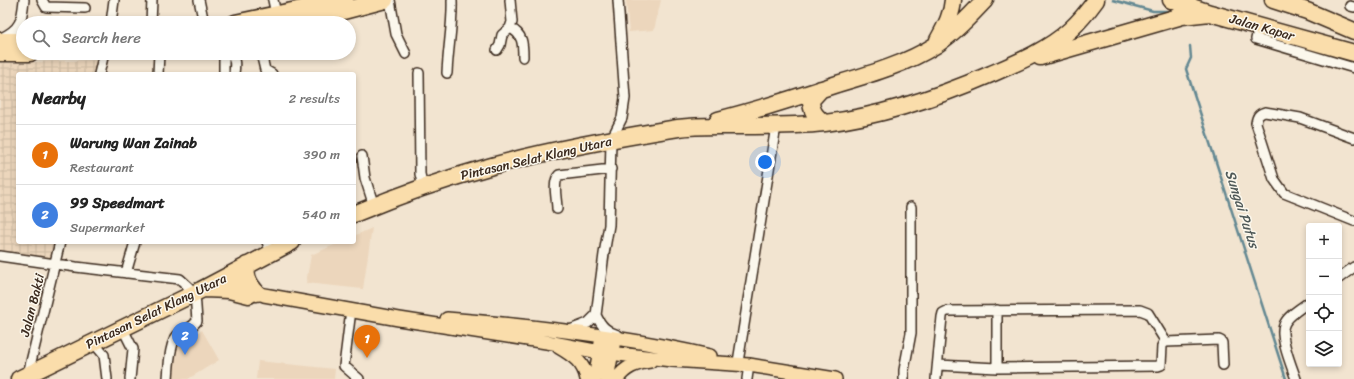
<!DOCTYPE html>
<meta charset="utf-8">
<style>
body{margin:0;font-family:Sriracha,sans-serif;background:#f6f6f6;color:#222}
.controls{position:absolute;right:12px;bottom:12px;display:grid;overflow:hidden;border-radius:4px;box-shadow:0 2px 6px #0003}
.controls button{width:36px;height:36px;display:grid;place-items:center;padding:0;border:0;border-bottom:1px solid #e0e0e0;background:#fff;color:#222;font:20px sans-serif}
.you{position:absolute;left:765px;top:162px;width:14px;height:14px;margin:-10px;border:3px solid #fff;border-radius:50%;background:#1a73e8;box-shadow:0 0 0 6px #1a73e833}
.badge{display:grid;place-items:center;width:26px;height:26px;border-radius:50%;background:#b45309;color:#fff;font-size:13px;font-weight:700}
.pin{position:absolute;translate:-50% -33px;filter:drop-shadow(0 1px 2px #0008)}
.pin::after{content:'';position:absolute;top:21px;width:14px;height:12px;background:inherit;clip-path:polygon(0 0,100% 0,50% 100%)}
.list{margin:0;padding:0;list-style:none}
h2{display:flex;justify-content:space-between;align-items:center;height:52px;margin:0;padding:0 16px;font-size:17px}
h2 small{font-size:13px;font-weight:400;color:#767676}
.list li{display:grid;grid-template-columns:26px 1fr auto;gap:12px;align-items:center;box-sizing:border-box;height:60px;padding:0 16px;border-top:1px solid #e0e0e0}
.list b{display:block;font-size:15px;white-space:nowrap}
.list p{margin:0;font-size:13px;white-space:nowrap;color:#767676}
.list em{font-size:13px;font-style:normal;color:#767676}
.icon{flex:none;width:22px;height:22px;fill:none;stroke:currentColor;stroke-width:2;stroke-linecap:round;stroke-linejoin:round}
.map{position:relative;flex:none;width:1354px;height:379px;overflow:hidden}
.search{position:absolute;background:#fff;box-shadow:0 2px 6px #0003;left:16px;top:16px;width:340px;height:44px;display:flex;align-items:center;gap:10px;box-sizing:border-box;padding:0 14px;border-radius:22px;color:#767676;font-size:15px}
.panel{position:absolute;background:#fff;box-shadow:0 2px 6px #0003;left:16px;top:72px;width:340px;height:172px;border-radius:4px}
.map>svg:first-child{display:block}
.built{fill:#ecd6bc}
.industrial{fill:url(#industrial-grid)}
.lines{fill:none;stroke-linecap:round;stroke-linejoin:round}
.stream{stroke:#648892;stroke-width:2.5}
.street-casing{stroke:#3b2a1e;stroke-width:12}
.primary-casing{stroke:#3b2a1e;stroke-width:16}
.highway-casing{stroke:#3b2a1e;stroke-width:19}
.street{stroke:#fbf7ec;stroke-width:9}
.primary{stroke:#faddab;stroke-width:13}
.highway{stroke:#faddab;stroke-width:16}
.labels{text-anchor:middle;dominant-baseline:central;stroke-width:3;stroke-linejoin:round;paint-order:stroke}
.street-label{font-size:13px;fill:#3b2a1e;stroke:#fbf7ec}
.water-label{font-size:14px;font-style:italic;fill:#4f5958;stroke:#fbf7ec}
</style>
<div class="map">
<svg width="1354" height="379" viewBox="0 0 1354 379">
<defs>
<pattern id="industrial-grid" width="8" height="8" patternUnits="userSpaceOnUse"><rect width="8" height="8" fill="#ecd6bc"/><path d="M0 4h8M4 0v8" fill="none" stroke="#cbb8a1"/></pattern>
</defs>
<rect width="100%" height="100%" fill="#f2e4d0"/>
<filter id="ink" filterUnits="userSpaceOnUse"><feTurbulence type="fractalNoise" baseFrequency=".025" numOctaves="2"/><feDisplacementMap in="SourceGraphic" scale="8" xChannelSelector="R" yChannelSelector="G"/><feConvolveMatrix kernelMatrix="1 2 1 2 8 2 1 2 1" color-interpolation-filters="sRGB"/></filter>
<g filter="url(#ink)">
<!-- built -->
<path class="built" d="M 626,0 L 661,0 L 654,30 L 629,32 Z
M 372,228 L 363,289 L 306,283 L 311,255 L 341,242 L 354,242 L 354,236 Z
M 202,330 L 219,360 L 188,379 L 172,379 L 175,347 Z
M 258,361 L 335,369 L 334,379 L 256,379 Z"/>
<!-- industrial -->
<path class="industrial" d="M 100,60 L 96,74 L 18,74 L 18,242 L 57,242 L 53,261 L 0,253 L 0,63 Z"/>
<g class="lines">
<!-- stream -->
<path class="stream" d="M 1113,0 L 1153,11 L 1167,11 L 1169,15
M 1190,46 L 1191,58 L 1186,69 L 1286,379"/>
<defs>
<path id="street" d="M 42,0 L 46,7 L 85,8
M 199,0 L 204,23
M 273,0 L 276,14
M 390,0 L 396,34 L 406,54
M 1350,6 L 1354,7
M 111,23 L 114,0
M 151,23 L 152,0
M 1259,26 L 1256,39 L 1354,68
M 510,28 C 523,34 523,44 523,57
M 1,38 C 21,29 22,20 24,0
M 497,50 L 500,45 L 502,35 L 510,28 L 512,22 L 510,0
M 230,53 C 236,59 235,66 234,74
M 261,53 L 265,70 L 272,74
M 419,73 L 420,174 L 423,187
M 447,73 C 448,48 453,24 452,0
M 99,74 L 104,53
M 158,74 L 159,53
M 224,74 L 224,60 L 226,53
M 1354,138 L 1300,118 L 1265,112 C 1258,114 1257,117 1256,123 L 1274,179 L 1284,193 L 1354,221
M 362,156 L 365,178 L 374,206
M 557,209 C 557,199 552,182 559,175 L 611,169
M 267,242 L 271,252
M 0,256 L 76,267 L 180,279 L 195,293 L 197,321 C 192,328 186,329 179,334 C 169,341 169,367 168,379
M 126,273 L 135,242
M 1339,278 L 1354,267
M 351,310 L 344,366 L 359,379
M 997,310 L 997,368
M 596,315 L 604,254 L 609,225 L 611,140 L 622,118 L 625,98 L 618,0
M 596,315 C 601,326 607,332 618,335
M 122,327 L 133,349 L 130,379
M 570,330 L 588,323 L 596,315
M 93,342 L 104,355 L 107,379
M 738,362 L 776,126
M 938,365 L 997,368 L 1158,366 L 1161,365 L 1162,346 L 1163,344 L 1166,342 L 1219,340 L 1221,341 L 1222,343 L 1223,365
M 28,374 L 60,242
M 747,379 L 749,365
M 904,379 L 904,370 L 911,333 L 911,207
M 936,379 L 942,317 L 943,313 L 947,311 L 1140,310 L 1148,313 L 1166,342
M 1296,379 C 1292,367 1279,337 1284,325 C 1287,316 1301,308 1309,302"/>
<path id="primary" d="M 231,274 C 240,285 250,290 264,295 L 399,319 L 553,343 L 600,352 L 672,360 L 749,365 L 835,379
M 447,319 C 535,326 624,336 710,356
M 559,347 C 573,355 584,363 587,379
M 595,379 L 601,343
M 607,379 L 613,346
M 617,379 C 625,367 636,363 650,361"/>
<path id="highway" d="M 1171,0 L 1210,13 L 1354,53
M 1273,0 L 1307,11 L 1354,31
M 235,23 L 345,0
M 298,23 L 385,0
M 938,40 C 945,27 952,15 953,0
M 0,41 L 23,41
M 0,53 L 30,53
M 1040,57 L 1182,16 L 1210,13
M 821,89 L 811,100 C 811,111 815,116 824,123
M 718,120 C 758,110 798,97 837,84 C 871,74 906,64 936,45 C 954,33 970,16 985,0
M 354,214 C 399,195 445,179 492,166 C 553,149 616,138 678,128 C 698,125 717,126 738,126 C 766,126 796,126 825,123 C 883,116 938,97 991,74 C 1019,62 1048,50 1070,30 C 1080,21 1088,11 1096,0
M 247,265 C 245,277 249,284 257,293
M 204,289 L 229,290 L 249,295
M 19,379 L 201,290 L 292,242"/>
</defs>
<!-- street casing -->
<use href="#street" class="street-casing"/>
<!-- primary casing -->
<use href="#primary" class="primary-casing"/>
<!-- highway casing -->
<use href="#highway" class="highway-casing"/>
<!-- street -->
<use href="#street" class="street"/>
<!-- primary -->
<use href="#primary" class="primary"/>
<!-- highway -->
<use href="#highway" class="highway"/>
</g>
</g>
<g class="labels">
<!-- street labels -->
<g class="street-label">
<text transform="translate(1262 27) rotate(16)">Jalan Kapar</text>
<text transform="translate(536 158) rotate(-13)">Pintasan Selat Klang Utara</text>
<text transform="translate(32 305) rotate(-76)">Jalan Bakti</text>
<text transform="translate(156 311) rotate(-26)">Pintasan Selat Klang Utara</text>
</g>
<!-- water labels -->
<g class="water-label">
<text transform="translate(1242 209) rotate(72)">Sungai Putus</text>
</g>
</g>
</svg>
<div class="controls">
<button>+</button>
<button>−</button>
<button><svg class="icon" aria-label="locate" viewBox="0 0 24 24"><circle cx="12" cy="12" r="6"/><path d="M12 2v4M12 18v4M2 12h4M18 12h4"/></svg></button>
<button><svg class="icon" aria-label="layers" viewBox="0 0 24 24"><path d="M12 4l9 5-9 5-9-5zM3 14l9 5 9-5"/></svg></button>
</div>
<div class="you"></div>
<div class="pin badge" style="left:367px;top:358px;background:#e8710a">1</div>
<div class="pin badge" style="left:185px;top:355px;background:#3f7fe0">2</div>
<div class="search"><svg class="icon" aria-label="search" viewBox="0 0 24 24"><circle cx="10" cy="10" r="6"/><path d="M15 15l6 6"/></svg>Search here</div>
<section class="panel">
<h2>Nearby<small>2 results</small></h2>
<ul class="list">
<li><span class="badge" style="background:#e8710a">1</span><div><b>Warung Wan Zainab</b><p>Restaurant</p></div><em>390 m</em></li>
<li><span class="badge" style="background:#3f7fe0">2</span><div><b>99 Speedmart</b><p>Supermarket</p></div><em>540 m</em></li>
</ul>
</section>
</div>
